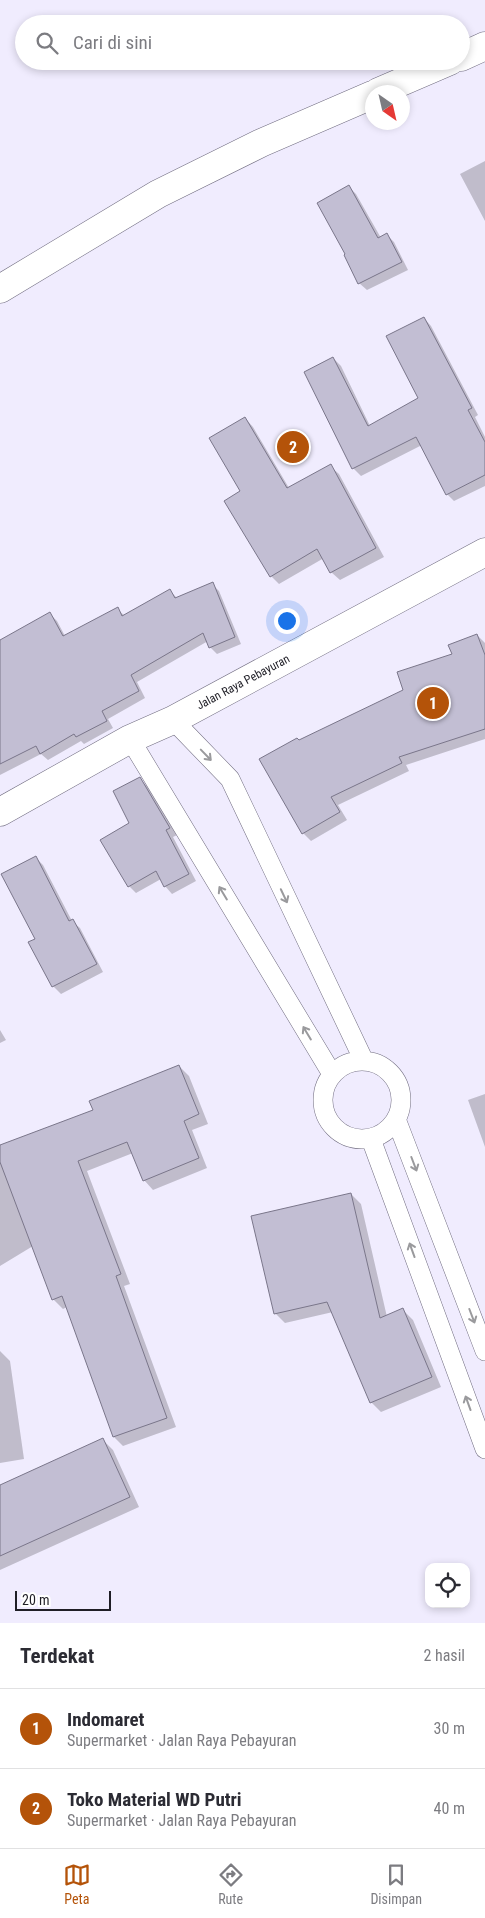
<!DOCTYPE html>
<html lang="id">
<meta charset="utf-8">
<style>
body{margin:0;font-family:"Roboto Condensed",sans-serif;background:#f7f7f7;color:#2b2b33}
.controls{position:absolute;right:15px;bottom:15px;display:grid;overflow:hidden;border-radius:10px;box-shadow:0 2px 8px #0003}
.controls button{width:45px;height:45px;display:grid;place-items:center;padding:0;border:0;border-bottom:1px solid #e1e1e2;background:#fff;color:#2b2b33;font:25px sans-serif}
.compass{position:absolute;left:365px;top:85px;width:45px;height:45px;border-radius:50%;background:#fff;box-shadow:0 2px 8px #0003;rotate:146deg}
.scale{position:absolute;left:15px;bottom:12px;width:96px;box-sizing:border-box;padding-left:5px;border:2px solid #1f1e26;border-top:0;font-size:14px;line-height:18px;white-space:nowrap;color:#1f1e26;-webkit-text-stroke:4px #fff;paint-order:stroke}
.you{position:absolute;left:286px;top:620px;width:18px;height:18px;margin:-12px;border:4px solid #fff;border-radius:50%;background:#1a73e8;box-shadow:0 0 0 8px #1a73e833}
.badge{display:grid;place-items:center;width:32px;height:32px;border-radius:50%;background:#b45309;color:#fff;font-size:16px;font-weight:700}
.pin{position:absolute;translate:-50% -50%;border:2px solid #fff;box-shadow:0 1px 5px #0006}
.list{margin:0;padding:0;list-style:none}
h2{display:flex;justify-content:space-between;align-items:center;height:65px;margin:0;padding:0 20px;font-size:21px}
h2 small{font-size:16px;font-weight:400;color:#7c7c81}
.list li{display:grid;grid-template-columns:32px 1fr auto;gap:15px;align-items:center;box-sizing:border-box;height:80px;padding:0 20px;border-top:1px solid #e1e1e2}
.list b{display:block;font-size:19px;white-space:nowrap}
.list p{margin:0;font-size:16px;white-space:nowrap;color:#7c7c81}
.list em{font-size:16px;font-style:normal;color:#7c7c81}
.icon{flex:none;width:28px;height:28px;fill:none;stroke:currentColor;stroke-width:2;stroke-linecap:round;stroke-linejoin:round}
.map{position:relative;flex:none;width:485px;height:1623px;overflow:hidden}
.search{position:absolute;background:#fff;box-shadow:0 2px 8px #0003;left:15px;right:15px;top:15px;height:55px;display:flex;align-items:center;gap:12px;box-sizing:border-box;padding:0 18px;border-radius:28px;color:#7c7c81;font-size:19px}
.sheet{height:225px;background:#fff}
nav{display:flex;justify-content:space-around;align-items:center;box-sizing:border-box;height:70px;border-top:1px solid #e1e1e2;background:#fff;font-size:14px;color:#7c7c81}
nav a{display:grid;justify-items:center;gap:2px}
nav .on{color:#b45309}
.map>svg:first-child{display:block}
.shadow{fill:#0003}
.building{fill:#c2bed3;stroke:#7a768a}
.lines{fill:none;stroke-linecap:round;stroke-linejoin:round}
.lane-casing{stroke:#716d80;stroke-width:20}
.street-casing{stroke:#716d80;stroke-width:29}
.secondary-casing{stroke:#716d80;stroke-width:29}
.lane{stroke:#fff;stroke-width:19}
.street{stroke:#fff;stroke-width:28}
.secondary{stroke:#fff;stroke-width:28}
.oneway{stroke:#9a9a9d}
.labels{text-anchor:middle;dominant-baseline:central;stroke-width:4.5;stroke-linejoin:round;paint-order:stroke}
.street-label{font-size:12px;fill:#1f1e26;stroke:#fff}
</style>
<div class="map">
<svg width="485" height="1623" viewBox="0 0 485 1623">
<rect width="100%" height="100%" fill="#f0ecfe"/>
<!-- shadow -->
<path class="shadow" d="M 485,161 L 485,221 L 460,174 Z
M 349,187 L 356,194 L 381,238 L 387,235 L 394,242 L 408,270 L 367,290 L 359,283 Z
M 424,318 L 431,326 L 478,415 L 475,417 L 485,437 L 485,486 L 454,501 L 447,494 L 422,445 L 361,476 L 353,468 L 333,358 L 341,366 L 370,426 L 419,398 Z
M 245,418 L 253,427 L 289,488 L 330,466 L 339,474 L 384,557 L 340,580 L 331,572 L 324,558 L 279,584 L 271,576 L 242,492 Z
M 212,584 L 219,591 L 241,644 L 217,654 L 210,647 L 208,641 L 137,682 L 145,698 L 108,719 L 113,728 L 84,744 L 81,741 L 48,760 L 41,754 L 0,775 L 0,641 L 50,614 L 57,621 L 65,636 L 117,609 L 125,616 L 170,591 L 177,598 Z
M 477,635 L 485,643 L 485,739 L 406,765 L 409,771 L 338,805 L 347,820 L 311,841 L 303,833 L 300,742 L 404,691 Z
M 140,779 L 147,786 L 177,835 L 173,837 L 196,881 L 172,894 L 165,886 L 161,879 L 136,893 L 129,886 L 131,824 Z
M 36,858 L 43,865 L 72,921 L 80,928 L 103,972 L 61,994 L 53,986 L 30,943 L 36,939 Z
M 0,1030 L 6,1040 L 0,1043 Z
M 179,1066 L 189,1076 L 208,1124 L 192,1130 L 207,1168 L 153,1190 L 144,1180 L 133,1153 L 87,1171 L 130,1284 L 124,1286 L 176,1427 L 123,1446 L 114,1437 L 67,1307 L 63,1309 L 53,1299 L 33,1246 L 0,1266 L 0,1146 L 94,1110 Z
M 485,1094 L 485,1147 L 468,1100 Z
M 351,1194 L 361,1204 L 387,1317 L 403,1310 L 413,1320 L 441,1387 L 381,1412 L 371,1402 L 333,1312 L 285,1323 L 275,1313 Z
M 0,1351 L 10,1361 L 24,1459 L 0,1463 Z
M 103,1440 L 113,1450 L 139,1507 L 0,1570 L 0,1486 Z"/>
<!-- building -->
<path class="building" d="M 349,185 L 378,238 L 387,233 L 402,262 L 358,284 L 344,255 L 345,254 L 317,203 Z
M 424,317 L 472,408 L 468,410 L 485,442 L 485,475 L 446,495 L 416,437 L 352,469 L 304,372 L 333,357 L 368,426 L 418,398 L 386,336 Z
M 245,417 L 287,488 L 331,464 L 376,548 L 330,573 L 317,549 L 270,577 L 224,501 L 240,491 L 209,438 Z
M 213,582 L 235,637 L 209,648 L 203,633 L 131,675 L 139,691 L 102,711 L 107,721 L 76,737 L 74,734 L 40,754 L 36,746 L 0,764 L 0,640 L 50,612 L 63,636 L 118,607 L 122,616 L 170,589 L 175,598 Z
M 477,634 L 485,655 L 485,729 L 399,757 L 402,763 L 331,797 L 340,812 L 302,834 L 259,759 L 297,738 L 299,740 L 403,690 L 397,672 L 452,654 L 448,645 Z
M 140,777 L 170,828 L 166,830 L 189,874 L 164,887 L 156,871 L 128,887 L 100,840 L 129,823 L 113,791 Z
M 36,856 L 69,921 L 73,919 L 97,964 L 52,987 L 28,942 L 35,939 L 1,874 Z
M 179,1065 L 199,1114 L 184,1121 L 199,1158 L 143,1181 L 127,1142 L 78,1161 L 121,1274 L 116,1276 L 167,1418 L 113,1437 L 62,1296 L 52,1300 L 0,1162 L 0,1145 L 93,1110 L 89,1101 Z
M 351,1193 L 380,1318 L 403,1308 L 432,1377 L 370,1403 L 327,1302 L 274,1314 L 251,1216 Z
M 103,1438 L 130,1497 L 0,1556 L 0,1485 Z"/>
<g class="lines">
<defs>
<path id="lane" d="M 173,720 L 230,779 L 364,1061
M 130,739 L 332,1074
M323 1100a39 39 0 1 1 78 0a39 39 0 1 1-78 0Z
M 396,1119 L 485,1351
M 371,1139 L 485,1449"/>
<path id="street" d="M 461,57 L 485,46
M 378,92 L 450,61
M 0,289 L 158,194 L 261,143 L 372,95"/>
<path id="secondary" d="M 0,812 L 130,739 L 173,720 L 485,552"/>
</defs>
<!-- lane casing -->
<use href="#lane" class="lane-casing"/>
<!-- street casing -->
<use href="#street" class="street-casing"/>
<!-- secondary casing -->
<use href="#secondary" class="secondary-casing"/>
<!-- lane -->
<use href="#lane" class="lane"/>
<!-- street -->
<use href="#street" class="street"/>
<!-- secondary -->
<use href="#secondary" class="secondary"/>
</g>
<!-- one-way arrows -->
<defs><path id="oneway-shaft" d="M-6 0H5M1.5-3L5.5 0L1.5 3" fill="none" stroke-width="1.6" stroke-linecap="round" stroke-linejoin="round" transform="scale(1.25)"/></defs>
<g class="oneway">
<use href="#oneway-shaft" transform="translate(206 755) rotate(46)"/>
<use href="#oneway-shaft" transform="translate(223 893) rotate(-121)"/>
<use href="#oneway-shaft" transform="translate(284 896) rotate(65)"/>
<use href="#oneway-shaft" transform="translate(307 1033) rotate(-121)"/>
<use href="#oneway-shaft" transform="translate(414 1164) rotate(69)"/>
<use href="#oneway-shaft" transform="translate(412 1250) rotate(-110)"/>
<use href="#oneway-shaft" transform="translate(472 1316) rotate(69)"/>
<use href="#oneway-shaft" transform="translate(468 1403) rotate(-110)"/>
</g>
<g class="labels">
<!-- street labels -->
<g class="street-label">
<text transform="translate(243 682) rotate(-28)">Jalan Raya Pebayuran</text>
</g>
</g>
</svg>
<div class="controls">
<button><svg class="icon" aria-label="locate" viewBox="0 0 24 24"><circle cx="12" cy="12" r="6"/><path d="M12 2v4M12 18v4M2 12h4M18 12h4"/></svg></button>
</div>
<svg class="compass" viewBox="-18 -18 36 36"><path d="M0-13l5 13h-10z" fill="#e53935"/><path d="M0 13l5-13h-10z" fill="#7c7c81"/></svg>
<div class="scale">20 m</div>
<div class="you"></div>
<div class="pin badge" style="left:433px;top:703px">1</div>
<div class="pin badge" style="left:293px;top:447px">2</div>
<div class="search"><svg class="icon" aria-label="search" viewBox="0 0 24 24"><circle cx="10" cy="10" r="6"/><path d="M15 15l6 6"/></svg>Cari di sini</div>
</div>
<section class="sheet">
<h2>Terdekat<small>2 hasil</small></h2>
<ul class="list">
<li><span class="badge">1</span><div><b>Indomaret</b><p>Supermarket · Jalan Raya Pebayuran</p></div><em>30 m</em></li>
<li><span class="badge">2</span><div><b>Toko Material WD Putri</b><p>Supermarket · Jalan Raya Pebayuran</p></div><em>40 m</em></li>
</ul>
</section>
<nav>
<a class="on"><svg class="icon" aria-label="map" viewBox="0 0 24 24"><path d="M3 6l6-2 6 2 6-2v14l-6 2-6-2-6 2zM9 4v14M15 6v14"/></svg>Peta</a>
<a><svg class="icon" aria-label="directions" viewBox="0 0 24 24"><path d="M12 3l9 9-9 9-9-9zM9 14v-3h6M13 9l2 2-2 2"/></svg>Rute</a>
<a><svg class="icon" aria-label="saved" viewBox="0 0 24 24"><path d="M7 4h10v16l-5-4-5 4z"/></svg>Disimpan</a>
</nav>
